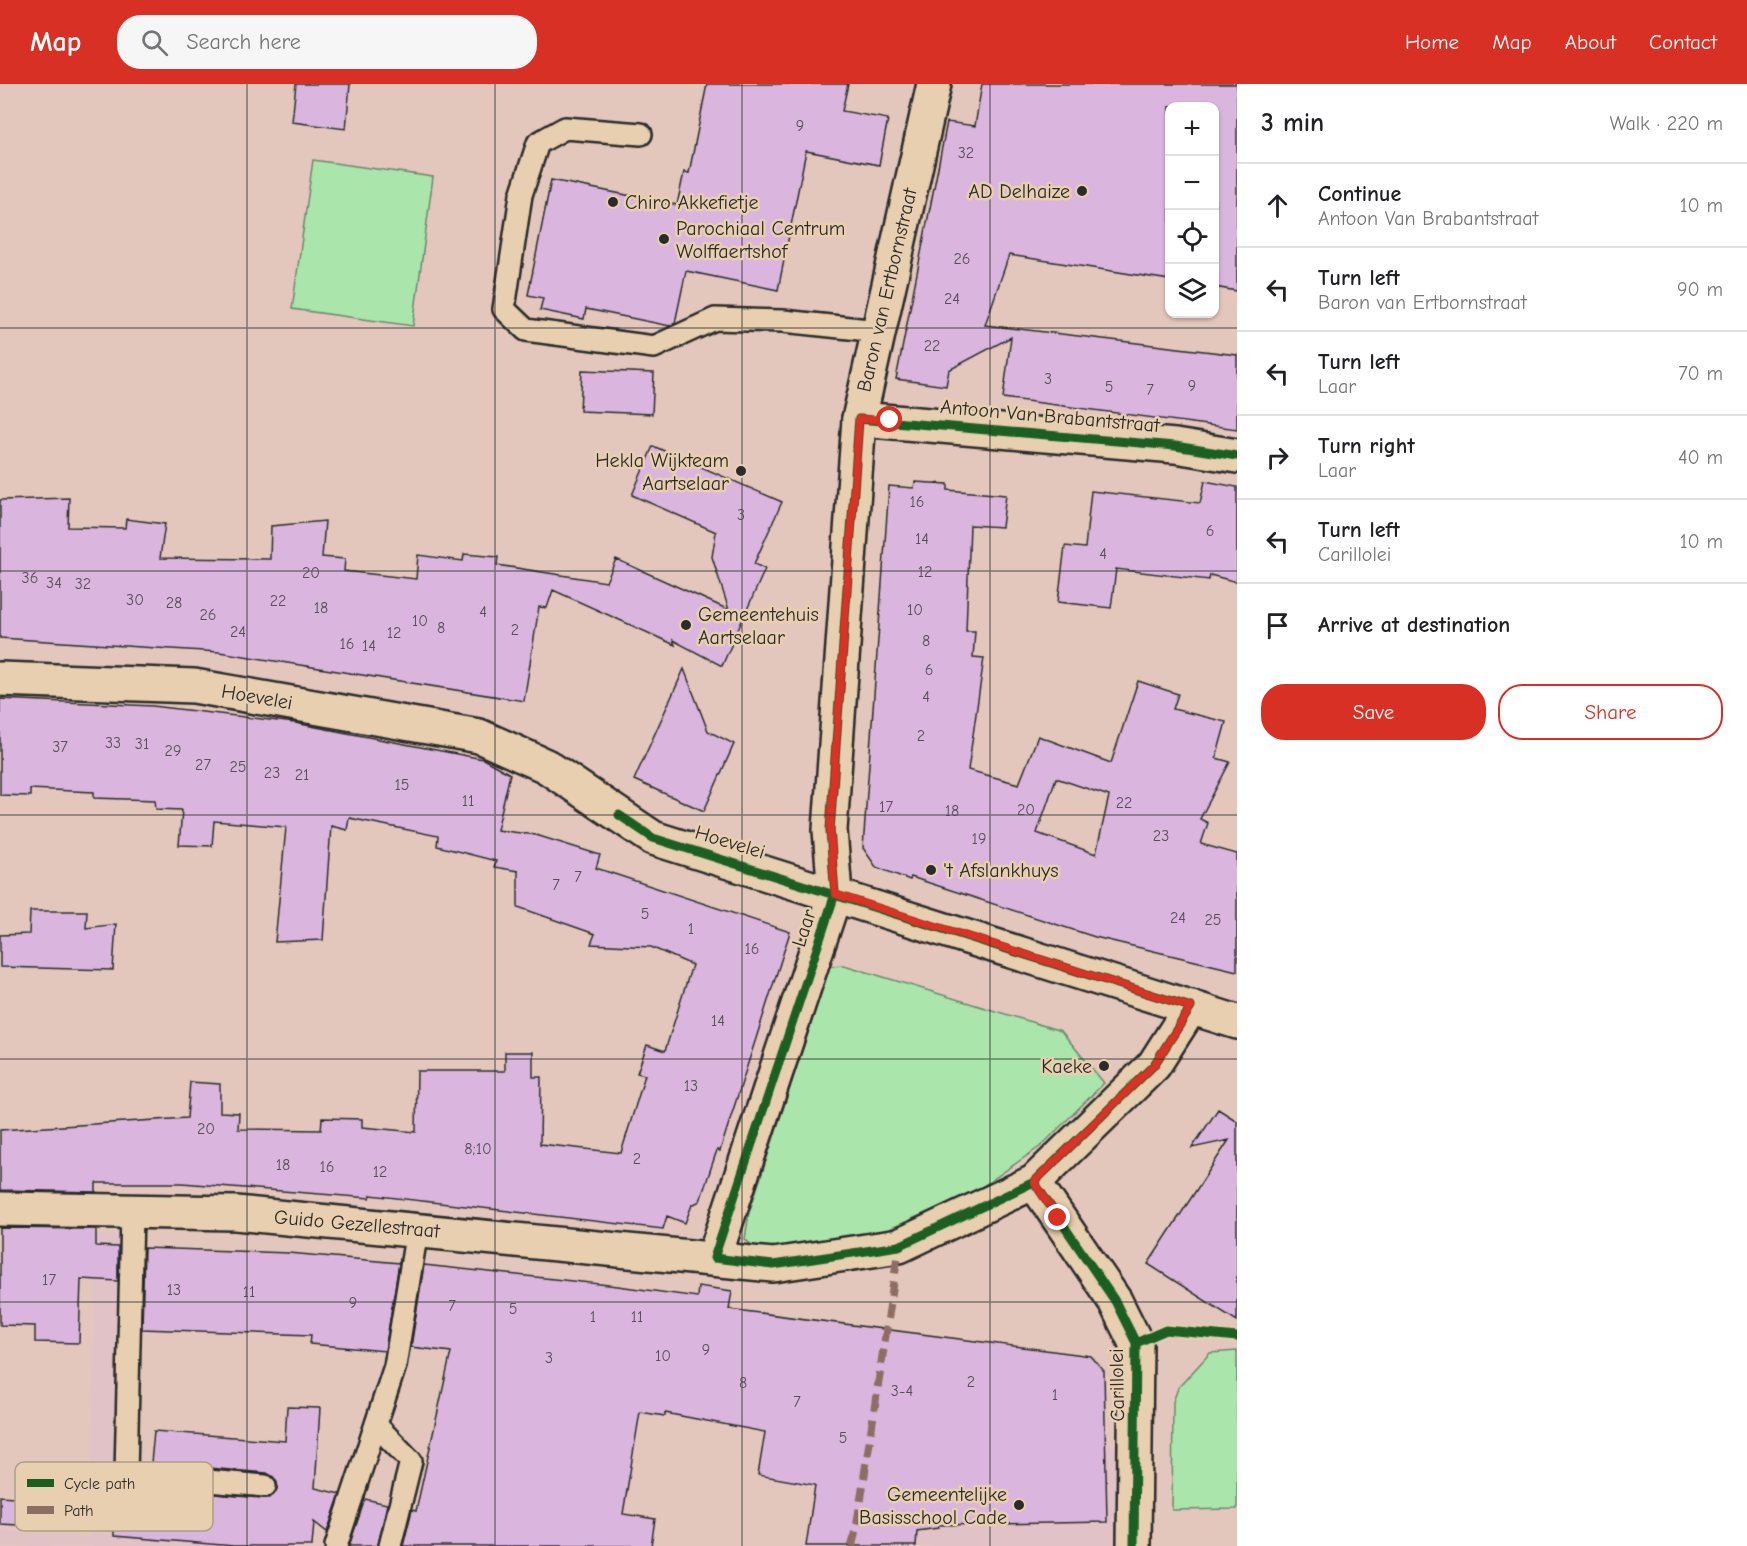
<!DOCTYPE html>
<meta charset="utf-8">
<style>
body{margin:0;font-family:"Comic Neue",sans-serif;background:#f6f6f6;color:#202124}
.controls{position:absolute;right:18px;top:18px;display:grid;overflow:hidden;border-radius:12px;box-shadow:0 2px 4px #0004}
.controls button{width:54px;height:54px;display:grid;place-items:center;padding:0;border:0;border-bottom:2px solid #e0e0e0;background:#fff;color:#202124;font:30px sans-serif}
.stop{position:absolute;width:18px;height:18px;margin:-14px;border:4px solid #d93025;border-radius:50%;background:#fff}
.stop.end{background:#d93025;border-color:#fff;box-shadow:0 2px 6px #0008}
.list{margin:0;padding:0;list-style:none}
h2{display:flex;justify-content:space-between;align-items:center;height:78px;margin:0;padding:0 24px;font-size:26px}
h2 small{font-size:20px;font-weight:400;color:#757577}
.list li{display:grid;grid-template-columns:39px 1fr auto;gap:18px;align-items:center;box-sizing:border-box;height:84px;padding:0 24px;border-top:2px solid #e0e0e0}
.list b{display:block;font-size:22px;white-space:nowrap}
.list p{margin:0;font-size:20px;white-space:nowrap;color:#757577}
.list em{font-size:20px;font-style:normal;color:#757577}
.actions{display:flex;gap:12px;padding:18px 24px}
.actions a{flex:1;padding:14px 0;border:2px solid #d93025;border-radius:24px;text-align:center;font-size:21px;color:#d93025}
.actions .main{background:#d93025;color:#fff}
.icon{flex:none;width:33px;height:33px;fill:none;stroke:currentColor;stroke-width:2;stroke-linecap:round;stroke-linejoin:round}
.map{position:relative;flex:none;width:1237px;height:1462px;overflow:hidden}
header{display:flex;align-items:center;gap:36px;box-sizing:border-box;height:84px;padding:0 30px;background:#d93025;color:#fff}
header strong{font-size:28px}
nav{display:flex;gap:33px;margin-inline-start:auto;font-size:21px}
.search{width:420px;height:54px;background:#f6f6f6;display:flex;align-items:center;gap:15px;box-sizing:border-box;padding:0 21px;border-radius:24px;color:#757577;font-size:22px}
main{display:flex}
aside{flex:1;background:#fff}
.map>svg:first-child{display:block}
.built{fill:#e0c2c7}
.green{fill:#aae5ab;stroke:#6a886b;stroke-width:1.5}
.building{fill:#dab5de;stroke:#2b2b2b;stroke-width:1.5;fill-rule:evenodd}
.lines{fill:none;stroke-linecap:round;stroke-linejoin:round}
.service-casing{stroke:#2b2b2b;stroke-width:26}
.minor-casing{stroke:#2b2b2b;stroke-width:38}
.tertiary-casing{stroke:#2b2b2b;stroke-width:38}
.service{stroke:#e7cfaf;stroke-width:21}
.minor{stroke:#e7cfaf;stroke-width:33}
.tertiary{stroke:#e7cfaf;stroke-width:33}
.quiet{stroke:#8d6e63;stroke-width:8;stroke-dasharray:15 8;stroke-linecap:butt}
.cycleway-casing{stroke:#e7cfaf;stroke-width:13}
.cycleway{stroke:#1b5e20;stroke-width:9}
.route{stroke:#d93025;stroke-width:8}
.grid{fill:none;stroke:#2b2b2b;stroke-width:1.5;stroke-opacity:0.55}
.poi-dot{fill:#2b2b2b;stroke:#e7cfaf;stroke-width:2}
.labels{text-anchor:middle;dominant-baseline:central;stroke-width:5;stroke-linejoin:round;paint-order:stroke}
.number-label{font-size:16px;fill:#574e58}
.poi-label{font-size:20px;fill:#2b2b2b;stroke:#e7cfaf;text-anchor:end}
.street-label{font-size:20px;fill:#2b2b2b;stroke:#e7cfaf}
.key{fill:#e7cfaf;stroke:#af9e87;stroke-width:1.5}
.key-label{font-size:16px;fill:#2b2b2b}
</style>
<header>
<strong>Map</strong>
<div class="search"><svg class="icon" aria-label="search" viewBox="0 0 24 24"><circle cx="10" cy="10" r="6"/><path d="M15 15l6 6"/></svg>Search here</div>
<nav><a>Home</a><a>Map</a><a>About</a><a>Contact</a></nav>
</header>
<main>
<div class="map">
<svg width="1237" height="1462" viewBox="0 0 1237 1462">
<rect width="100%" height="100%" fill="#e3c7bd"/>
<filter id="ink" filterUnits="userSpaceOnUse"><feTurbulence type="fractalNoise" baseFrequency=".0167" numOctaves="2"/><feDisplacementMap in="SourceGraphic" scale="12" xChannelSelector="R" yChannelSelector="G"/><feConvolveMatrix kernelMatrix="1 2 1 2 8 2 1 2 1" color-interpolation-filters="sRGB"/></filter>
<g filter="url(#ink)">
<!-- built -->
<path class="built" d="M 96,1151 L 121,1152 L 118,1173 L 114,1452 L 234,1462 L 0,1462 L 0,1447 L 91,1454 Z
M 1118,1360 L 1120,1462 L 915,1462 L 924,1380 L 1036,1365 Z"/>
<!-- green -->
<path class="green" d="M 313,76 L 433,93 L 413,242 L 292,225 Z
M 844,881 L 1061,947 L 1104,999 L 1041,1062 L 976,1107 L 887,1146 L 799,1164 L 758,1167 L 745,1155 L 749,1129 L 830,882 Z
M 1237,1267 L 1237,1425 L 1172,1426 L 1173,1318 L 1178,1304 L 1210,1269 Z"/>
<!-- building -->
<path class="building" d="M 296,0 L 350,0 L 346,45 L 292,38 Z
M 707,0 L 848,0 L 842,27 L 888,35 L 879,81 L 806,67 L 778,206 L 686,187 L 675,239 L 670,242 L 586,225 L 584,235 L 540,226 L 543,214 L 528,211 L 551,96 L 677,121 L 684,88 L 689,89 Z
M 982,0 L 1237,0 L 1237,207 L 1215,203 L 1215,22 L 1170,22 L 1170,196 L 1009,171 L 985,241 L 1237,271 L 1237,345 L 1003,314 L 1011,253 L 949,286 L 946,302 L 896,295 L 947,38 L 975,42 Z
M 582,286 L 654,289 L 652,330 L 580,327 Z
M 653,362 L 782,418 L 754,480 L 765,485 L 722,582 L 673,556 L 675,561 L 553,506 L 547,524 L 539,523 L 524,617 L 219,568 L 0,554 L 0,416 L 69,414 L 68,443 L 125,444 L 126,435 L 165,440 L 160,474 L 270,475 L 271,442 L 325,437 L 322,473 L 345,475 L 344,487 L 416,495 L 418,471 L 463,477 L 464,470 L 498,473 L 497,481 L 606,498 L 616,475 L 729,526 L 712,473 L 716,448 L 632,411 Z
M 1205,397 L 1237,403 L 1237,498 L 1210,491 L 1209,496 L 1116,485 L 1111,524 L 1058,518 L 1065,462 L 1085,464 L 1091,407 L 1200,419 Z
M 915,398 L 948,400 L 948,406 L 1006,411 L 1002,443 L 970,441 L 966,547 L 975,547 L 973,573 L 984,574 L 968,686 L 1019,700 L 1038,652 L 1111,679 L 1138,597 L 1178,610 L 1173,625 L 1226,638 L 1216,674 L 1230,678 L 1200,735 L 1208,739 L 1201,760 L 1237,770 L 1237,887 L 1095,853 L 911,793 L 910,796 L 876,783 L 863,764 L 889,402 L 914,404 ZM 1056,694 L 1109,712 L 1096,770 L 1037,749 Z
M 684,585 L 708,647 L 734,660 L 704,727 L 634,696 Z
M 0,615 L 153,622 L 295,639 L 483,675 L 510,690 L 497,746 L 536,751 L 600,771 L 596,784 L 790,848 L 720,1067 L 717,1066 L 700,1117 L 692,1121 L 685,1139 L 667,1132 L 663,1145 L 371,1111 L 370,1114 L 182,1099 L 96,1099 L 96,1108 L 0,1106 L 0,1046 L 187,1034 L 190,998 L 220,1000 L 220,1028 L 239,1029 L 238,1045 L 321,1046 L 322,1034 L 362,1035 L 362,1043 L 416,1048 L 417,987 L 505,987 L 505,968 L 533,968 L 533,993 L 541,993 L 540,1060 L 621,1069 L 645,991 L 637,989 L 647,961 L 665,967 L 692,881 L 651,863 L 591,860 L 595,850 L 518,823 L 518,787 L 494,783 L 496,777 L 437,762 L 438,752 L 349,734 L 347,746 L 331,742 L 323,856 L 275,858 L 286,743 L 214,737 L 212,762 L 179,761 L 182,726 L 156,725 L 155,716 L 94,714 L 94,708 L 30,705 L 30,712 L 0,711 Z
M 30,827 L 87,827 L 86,844 L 116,840 L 113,886 L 0,883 L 0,851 L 29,850 Z
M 1218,1025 L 1237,1037 L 1237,1237 L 1148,1180 L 1229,1056 L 1192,1064 Z
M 0,1144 L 96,1145 L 96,1162 L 118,1163 L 118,1197 L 81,1195 L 79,1259 L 35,1258 L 35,1242 L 0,1241 Z
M 144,1164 L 289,1169 L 399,1179 L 385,1267 L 310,1260 L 311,1251 L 142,1245 Z
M 424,1181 L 618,1202 L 697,1213 L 698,1202 L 732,1207 L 729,1225 L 1091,1272 L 1104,1287 L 1107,1438 L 938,1441 L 938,1444 L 917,1447 L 916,1462 L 806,1462 L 815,1401 L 758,1391 L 765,1348 L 665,1329 L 665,1332 L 640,1328 L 623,1430 L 655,1435 L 651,1462 L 403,1462 L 412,1426 L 416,1427 L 451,1268 L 411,1263 Z
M 287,1323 L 320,1324 L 315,1404 L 340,1410 L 327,1448 L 314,1438 L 312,1462 L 234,1462 L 114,1452 L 114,1446 L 0,1440 L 0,1412 L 146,1422 L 148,1405 L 270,1414 L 278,1403 L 276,1396 L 267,1389 L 151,1379 L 154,1347 L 285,1357 Z
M 365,1415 L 387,1420 L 378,1462 L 349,1462 Z"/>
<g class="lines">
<defs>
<path id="service" d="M 641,50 L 565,44 L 538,59 L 521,111 L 504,225 L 526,246 L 654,263 L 715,235 L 783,237 L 878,247
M 132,1128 L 126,1390 L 265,1402
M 376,1341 L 411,1377 L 390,1462
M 336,1462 L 395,1282 L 417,1146"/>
<path id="minor" d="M 859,335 L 1175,362 L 1237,372
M 1034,1098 L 1115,1217 L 1136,1259 L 1134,1462
M 0,1125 L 236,1129 L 773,1181 L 899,1162 L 1034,1098 L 1154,981 L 1191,923
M 714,1174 L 835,810"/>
<path id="tertiary" d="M 0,595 L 194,602 L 479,652 L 546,682 L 653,754 L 1237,938
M 835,810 L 830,746 L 859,335 L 934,0"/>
</defs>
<!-- service casing -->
<use href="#service" class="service-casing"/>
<!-- minor casing -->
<use href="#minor" class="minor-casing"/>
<!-- tertiary casing -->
<use href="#tertiary" class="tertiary-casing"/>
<!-- service -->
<use href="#service" class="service"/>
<!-- minor -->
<use href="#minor" class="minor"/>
<!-- tertiary -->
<use href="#tertiary" class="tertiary"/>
<!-- quiet -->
<path class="quiet" d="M 852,1462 L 858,1434 L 899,1162"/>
<defs>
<path id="cycleway" d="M 619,731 L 653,754 L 1191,923 L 1154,981 L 1034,1098 L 899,1162 L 773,1181 L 714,1174 L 835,810 L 830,746 L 859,335 L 1175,362 L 1237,372
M 1034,1098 L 1115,1217 L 1136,1259 L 1134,1462
M 1136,1259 L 1166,1246 L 1237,1253"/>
</defs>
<!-- cycleway casing -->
<use href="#cycleway" class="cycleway-casing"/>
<!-- cycleway -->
<use href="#cycleway" class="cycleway"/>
</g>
</g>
<g class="lines" filter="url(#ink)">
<!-- route -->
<path class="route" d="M 890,336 L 859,335 L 830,746 L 835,810 L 1191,923 L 1154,981 L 1034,1098 L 1058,1134"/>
</g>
<!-- grid -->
<path class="grid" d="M 247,0 L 247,1462M 495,0 L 495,1462M 742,0 L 742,1462M 990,0 L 990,1462M 0,244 L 1237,244M 0,487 L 1237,487M 0,731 L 1237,731M 0,975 L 1237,975M 0,1218 L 1237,1218"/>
<!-- markers -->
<g class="poi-dot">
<circle cx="1082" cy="107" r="6"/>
<circle cx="613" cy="118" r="6"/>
<circle cx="664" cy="155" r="6"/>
<circle cx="741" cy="387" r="6"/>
<circle cx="686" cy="541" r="6"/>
<circle cx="931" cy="786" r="6"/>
<circle cx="1104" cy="982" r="6"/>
<circle cx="1019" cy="1421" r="6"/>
</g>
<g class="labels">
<!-- number labels -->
<g class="number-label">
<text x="800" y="42">9</text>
<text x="966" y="69">32</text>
<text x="962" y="175">26</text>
<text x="952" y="215">24</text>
<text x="932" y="262">22</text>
<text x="1048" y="295">3</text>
<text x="1192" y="302">9</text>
<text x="1109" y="303">5</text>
<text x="1150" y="306">7</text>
<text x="917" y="418">16</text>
<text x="741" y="431">3</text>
<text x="1210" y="447">6</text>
<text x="922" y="455">14</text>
<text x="1103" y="470">4</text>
<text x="925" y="488">12</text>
<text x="311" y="489">20</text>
<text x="30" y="494">36</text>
<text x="54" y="499">34</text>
<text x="83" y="500">32</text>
<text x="135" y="516">30</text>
<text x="278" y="517">22</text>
<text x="174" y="519">28</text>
<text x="321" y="524">18</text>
<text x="915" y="526">10</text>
<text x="483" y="528">4</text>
<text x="208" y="531">26</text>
<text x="420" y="537">10</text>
<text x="441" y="544">8</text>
<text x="515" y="546">2</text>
<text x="238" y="548">24</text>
<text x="394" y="549">12</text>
<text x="926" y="557">8</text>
<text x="347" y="560">16</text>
<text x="369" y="562">14</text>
<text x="929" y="586">6</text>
<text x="926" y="613">4</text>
<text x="921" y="652">2</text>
<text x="113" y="659">33</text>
<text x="142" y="660">31</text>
<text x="60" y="663">37</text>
<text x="173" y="667">29</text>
<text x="203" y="681">27</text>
<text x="238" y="683">25</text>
<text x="272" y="689">23</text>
<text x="302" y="691">21</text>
<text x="402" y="701">15</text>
<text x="468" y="717">11</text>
<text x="1124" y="719">22</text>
<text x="886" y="723">17</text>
<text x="1026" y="726">20</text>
<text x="952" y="727">18</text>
<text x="1161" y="752">23</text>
<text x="979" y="755">19</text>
<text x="578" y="793">7</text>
<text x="556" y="801">7</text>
<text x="645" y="830">5</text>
<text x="1178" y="834">24</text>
<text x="1213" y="836">25</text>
<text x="691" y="845">1</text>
<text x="752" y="865">16</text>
<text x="718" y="937">14</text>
<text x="691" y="1002">13</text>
<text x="206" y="1045">20</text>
<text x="478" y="1065">8;10</text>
<text x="637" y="1075">2</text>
<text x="283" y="1081">18</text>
<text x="327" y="1083">16</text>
<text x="380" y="1088">12</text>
<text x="49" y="1196">17</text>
<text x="174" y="1206">13</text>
<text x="249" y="1208">11</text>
<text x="353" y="1219">9</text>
<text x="452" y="1222">7</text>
<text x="513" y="1225">5</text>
<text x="593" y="1233">1</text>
<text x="637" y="1233">11</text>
<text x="706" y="1266">9</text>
<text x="663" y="1272">10</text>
<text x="549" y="1274">3</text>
<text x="971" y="1298">2</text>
<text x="743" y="1299">8</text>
<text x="902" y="1307">3-4</text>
<text x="1055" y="1311">1</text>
<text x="797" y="1318">7</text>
<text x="843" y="1354">5</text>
</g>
<!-- poi labels -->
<g class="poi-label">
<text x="1070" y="107">AD Delhaize</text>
<text x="625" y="118" text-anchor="start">Chiro Akkefietje</text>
<text x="676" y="144" text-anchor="start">Parochiaal Centrum<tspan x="676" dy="23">Wolffaertshof</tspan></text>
<text x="729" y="376">Hekla Wijkteam<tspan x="729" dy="23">Aartselaar</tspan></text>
<text x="698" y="530" text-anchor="start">Gemeentehuis<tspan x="698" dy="23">Aartselaar</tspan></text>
<text x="943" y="786" text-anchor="start">'t Afslankhuys</text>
<text x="1092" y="982">Kaeke</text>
<text x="1007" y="1410">Gemeentelijke<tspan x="1007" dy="23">Basisschool Cade</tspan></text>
</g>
<!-- street labels -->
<g class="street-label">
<text transform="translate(887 206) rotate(-77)">Baron van Ertbornstraat</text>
<text transform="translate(1050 332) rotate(5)">Antoon Van Brabantstraat</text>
<text transform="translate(257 613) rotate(10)">Hoevelei</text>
<text transform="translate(730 758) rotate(17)">Hoevelei</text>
<text transform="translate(804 844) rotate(-72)">Laar</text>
<text transform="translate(357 1140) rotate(5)">Guido Gezellestraat</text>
<text transform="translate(1117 1301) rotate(-91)">Carillolei</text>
</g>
</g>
<!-- legend -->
<rect x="15" y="1378" width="198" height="69" rx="9" class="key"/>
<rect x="27" y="1395" width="27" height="8" fill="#1b5e20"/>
<rect x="27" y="1422" width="27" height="8" fill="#8d6e63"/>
<g class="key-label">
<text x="64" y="1405">Cycle path</text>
<text x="64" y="1432">Path</text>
</g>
</svg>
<div class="controls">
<button>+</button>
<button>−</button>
<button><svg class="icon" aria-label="locate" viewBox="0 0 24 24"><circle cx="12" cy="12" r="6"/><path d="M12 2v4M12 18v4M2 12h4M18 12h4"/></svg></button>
<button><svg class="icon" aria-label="layers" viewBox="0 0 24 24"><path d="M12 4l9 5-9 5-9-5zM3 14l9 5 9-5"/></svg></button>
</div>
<div class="stop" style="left:890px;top:336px"></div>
<div class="stop end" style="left:1058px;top:1134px"></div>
</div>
<aside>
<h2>3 min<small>Walk · 220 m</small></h2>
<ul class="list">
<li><svg class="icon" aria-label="ahead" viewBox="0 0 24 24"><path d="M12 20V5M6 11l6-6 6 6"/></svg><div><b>Continue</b><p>Antoon Van Brabantstraat</p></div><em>10 m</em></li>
<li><svg class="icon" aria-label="left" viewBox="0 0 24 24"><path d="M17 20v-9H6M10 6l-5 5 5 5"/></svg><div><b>Turn left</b><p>Baron van Ertbornstraat</p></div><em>90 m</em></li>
<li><svg class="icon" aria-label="left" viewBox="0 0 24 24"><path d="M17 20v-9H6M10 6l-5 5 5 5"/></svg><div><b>Turn left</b><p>Laar</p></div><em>70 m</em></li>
<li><svg class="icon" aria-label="right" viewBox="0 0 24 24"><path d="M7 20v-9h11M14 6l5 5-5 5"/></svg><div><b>Turn right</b><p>Laar</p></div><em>40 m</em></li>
<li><svg class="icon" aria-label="left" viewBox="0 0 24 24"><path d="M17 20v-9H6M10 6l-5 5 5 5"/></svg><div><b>Turn left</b><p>Carillolei</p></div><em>10 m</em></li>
<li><svg class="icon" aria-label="arrive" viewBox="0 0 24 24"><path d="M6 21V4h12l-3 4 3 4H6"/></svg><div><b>Arrive at destination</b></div></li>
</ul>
<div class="actions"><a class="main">Save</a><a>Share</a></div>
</aside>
</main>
